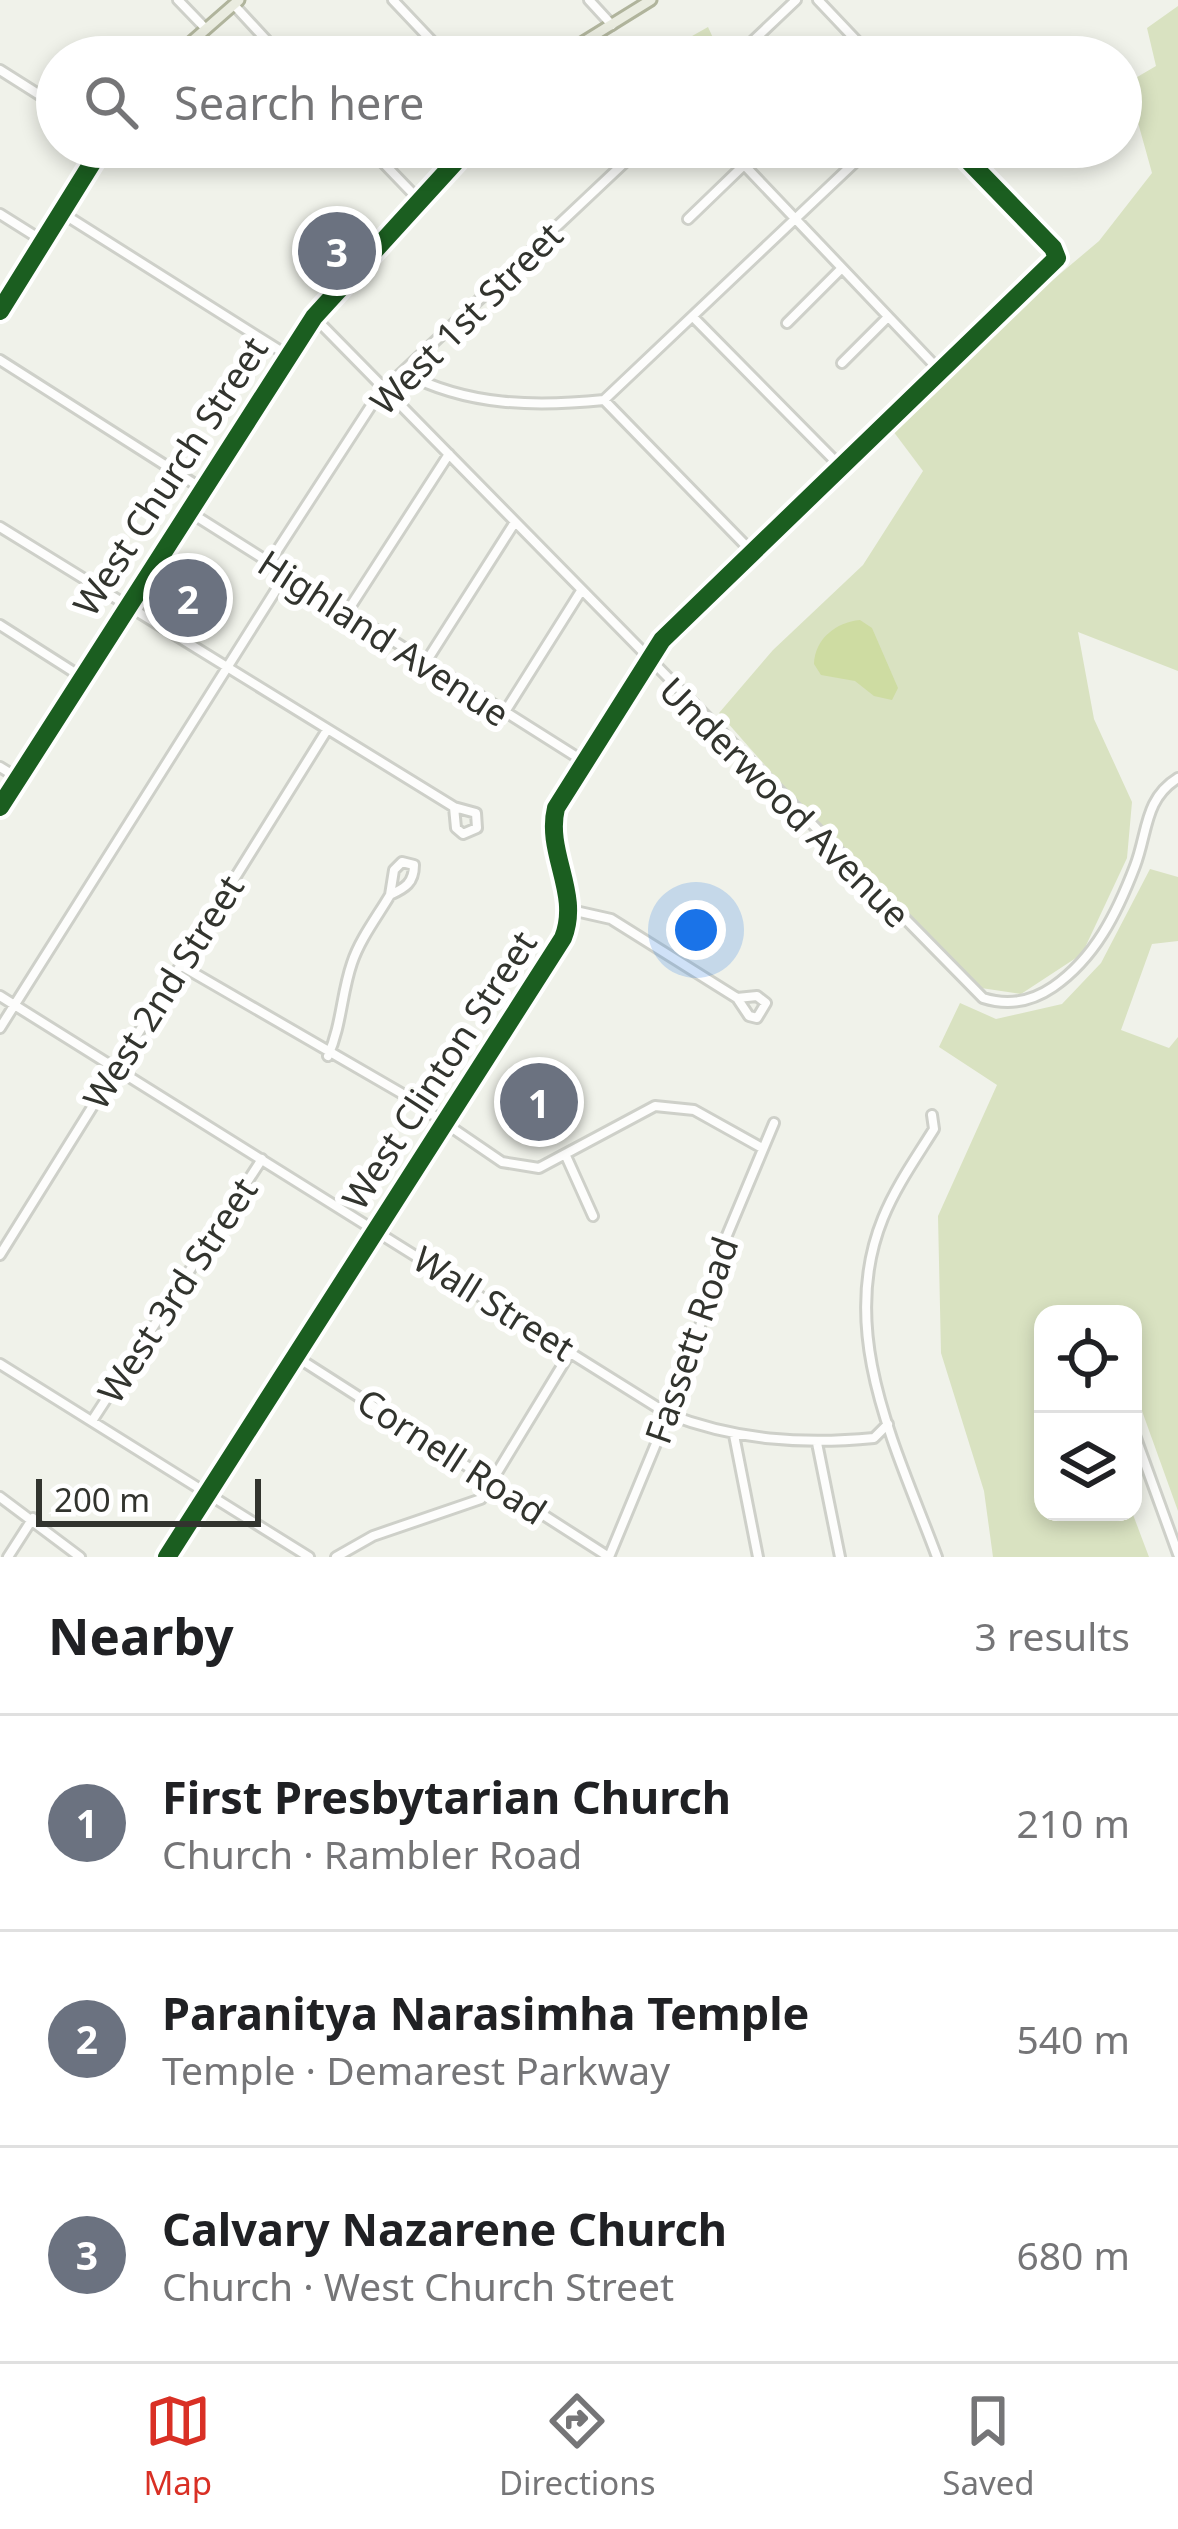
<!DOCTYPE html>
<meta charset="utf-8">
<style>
body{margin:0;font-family:"Noto Sans",sans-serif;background:#f2f2f2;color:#202124}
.controls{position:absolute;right:36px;bottom:36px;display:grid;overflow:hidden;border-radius:24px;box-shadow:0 6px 18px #0003}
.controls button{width:108px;height:108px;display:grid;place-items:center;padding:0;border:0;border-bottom:3px solid #e0e0e0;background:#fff;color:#202124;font:60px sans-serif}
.scale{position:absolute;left:36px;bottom:30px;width:225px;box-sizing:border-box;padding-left:12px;border:6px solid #32342e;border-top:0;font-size:33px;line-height:42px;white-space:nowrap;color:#32342e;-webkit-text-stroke:9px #fff;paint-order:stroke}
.you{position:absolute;left:696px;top:930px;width:42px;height:42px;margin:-30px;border:9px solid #fff;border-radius:50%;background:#1a73e8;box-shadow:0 0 0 18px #1a73e833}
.badge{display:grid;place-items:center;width:78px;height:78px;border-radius:50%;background:#d93025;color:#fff;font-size:39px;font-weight:700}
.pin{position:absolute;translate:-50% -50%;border:6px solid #fff;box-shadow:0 3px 12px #0006}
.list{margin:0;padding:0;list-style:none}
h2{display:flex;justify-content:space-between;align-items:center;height:156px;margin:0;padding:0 48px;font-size:51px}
h2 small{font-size:39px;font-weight:400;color:#757577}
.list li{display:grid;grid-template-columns:78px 1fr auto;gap:36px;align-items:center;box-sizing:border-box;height:216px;padding:0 48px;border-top:3px solid #e0e0e0}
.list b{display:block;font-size:45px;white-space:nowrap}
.list p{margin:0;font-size:39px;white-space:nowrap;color:#757577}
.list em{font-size:39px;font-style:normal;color:#757577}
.icon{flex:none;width:66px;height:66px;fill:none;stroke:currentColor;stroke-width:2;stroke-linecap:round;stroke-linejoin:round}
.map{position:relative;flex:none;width:1178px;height:1557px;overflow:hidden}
.search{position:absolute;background:#fff;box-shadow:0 6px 18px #0003;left:36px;right:36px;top:36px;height:132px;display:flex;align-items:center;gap:30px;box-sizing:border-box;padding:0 42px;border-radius:66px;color:#757577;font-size:45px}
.sheet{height:804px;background:#fff}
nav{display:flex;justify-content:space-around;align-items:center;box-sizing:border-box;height:168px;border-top:3px solid #e0e0e0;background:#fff;font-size:33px;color:#757577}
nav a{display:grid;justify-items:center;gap:6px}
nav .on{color:#d93025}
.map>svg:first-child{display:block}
.green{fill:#d9e2c1}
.water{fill:#cedca2}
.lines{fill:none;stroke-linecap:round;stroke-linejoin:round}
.minor-casing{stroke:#ced0c9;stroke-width:14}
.major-casing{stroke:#b0b49c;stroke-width:15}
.minor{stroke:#fdfdfc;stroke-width:8}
.major{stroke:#eaece0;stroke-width:9}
.cycleway-casing{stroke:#fff;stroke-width:26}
.cycleway{stroke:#1b5e20;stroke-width:18}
.labels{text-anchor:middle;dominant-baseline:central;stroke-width:12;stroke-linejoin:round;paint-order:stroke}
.street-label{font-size:36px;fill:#32342e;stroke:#fff}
</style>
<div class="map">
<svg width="1178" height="1557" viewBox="0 0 1178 1557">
<rect width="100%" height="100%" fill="#f0f2ea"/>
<!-- green -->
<path class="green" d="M 1178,6 L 1178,671 L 1078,632 L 1094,719 L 1132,802 L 1127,858 L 1082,954 L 1021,994 L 981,988 L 792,796 L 719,713 L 773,650 L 863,565 L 923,471 L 893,431 L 1009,317 L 1099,241 L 1152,173 L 1127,83 L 1156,66 L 1147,28 Z
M 708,27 L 720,53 L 716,57 L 655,57 Z
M 1150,869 L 1178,877 L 1178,941 L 1152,944 L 1121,1030 L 1169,1048 L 1178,1037 L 1178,1511 L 1133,1386 L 1133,1314 L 1043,1314 L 1043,1512 L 1132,1512 L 1149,1557 L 993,1557 L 984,1491 L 941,1353 L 938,1216 L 997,1085 L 939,1047 L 960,1003 L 996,1019 L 1062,1004 L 1101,963 Z"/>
<!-- water -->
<path class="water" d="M 860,620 L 872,628 L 898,688 L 892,700 L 874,696 L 855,681 L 821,675 L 814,664 C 815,639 836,622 860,620 Z"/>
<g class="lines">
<defs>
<path id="minor" d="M 178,0 L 206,29
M 393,0 L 447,57
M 589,0 L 612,25
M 818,0 L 872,57
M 234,5 L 282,57
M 747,47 L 756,57
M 736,57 L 796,0
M 0,70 L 57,106
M 368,147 L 419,200
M 727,147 L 939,370
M 840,147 L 854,163
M 62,213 L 287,355
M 0,214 L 43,241
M 688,219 L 744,165
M 314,317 L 983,998 C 1008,1006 1031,1002 1053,987 C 1095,958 1117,913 1135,866 C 1148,832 1144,799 1178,778
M 693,317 L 841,467
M 787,323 L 841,269
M 0,360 L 201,488
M 842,363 L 888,317
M 405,373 C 467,406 535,407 604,400 L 752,552
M 604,400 L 871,147
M 188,511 L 583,761
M 0,527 L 454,807
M 269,563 L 378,395 L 641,147
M 347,612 L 449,454
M 0,625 L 80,676
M 424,665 L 515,522
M 503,715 L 581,591
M 0,767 L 18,778
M 454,807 L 476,813 L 477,828 L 463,834 L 456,828 Z
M 402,862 L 414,865 C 414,883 405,888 390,895 L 394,870 Z
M 571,910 L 611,919 L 737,998
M 180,965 L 401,1093 L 502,1162 L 539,1168 L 655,1106 L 694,1110 L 762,1148
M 0,996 L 668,1414 C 735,1440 802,1445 874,1438 L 888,1424
M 757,996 L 766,1003 L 757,1018 L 749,1016 L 737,998 Z
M 0,1028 L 286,574
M 328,1056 C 342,1024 341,995 352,963 C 360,939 377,917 390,895
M 932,1115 L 934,1129 C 916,1158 896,1186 883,1218 C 836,1333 897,1449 937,1557
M 566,1156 L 593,1216
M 0,1255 L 327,730
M 295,1356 L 609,1557
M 0,1364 L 309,1557
M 92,1421 L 262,1159
M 1133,1430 L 1178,1554
M 734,1435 L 758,1557
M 817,1443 L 840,1557
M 0,1497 L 80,1557
M 8,1557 L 33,1518
M 167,1557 L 563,938 C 581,893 545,853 556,808 L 662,640 L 1057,258 L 1053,248 L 955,147
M 336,1557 L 373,1536 L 481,1499 L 571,1351
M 609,1557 L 689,1364 L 725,1240 L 774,1123"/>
<path id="major" d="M 174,57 L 239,0
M 559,57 L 651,0
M 0,311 L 102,147
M 0,807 L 314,317 L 469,147"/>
</defs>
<!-- minor casing -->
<use href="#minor" class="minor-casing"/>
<!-- major casing -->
<use href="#major" class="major-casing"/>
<!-- minor -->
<use href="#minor" class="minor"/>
<!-- major -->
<use href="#major" class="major"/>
<defs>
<path id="cycleway" d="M 0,311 L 102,147
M 0,807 L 314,317 L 469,147
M 167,1557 L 563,938 C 581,893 545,853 556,808 L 662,640 L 1057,258 L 1053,248 L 955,147"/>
</defs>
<!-- cycleway casing -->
<use href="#cycleway" class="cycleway-casing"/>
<!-- cycleway -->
<use href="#cycleway" class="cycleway"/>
</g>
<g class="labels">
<!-- street labels -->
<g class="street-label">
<text transform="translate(466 318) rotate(-45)">West 1st Street</text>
<text transform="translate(170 476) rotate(-57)">West Church Street</text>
<text transform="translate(384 638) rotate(33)">Highland Avenue</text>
<text transform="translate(785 802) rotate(45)">Underwood Avenue</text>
<text transform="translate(163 992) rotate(-58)">West 2nd Street</text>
<text transform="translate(439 1070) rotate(-57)">West Clinton Street</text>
<text transform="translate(177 1290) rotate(-57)">West 3rd Street</text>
<text transform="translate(494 1303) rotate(32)">Wall Street</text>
<text transform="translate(691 1340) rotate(-71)">Fassett Road</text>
<text transform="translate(452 1456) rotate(33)">Cornell Road</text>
</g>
</g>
</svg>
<div class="controls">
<button><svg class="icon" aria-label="locate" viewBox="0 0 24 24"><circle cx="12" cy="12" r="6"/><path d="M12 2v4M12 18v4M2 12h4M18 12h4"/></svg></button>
<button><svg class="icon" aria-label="layers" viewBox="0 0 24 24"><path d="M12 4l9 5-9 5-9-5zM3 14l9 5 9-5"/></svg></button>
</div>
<div class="scale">200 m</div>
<div class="you"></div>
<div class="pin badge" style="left:539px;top:1102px;background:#6b7280">1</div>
<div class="pin badge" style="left:188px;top:598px;background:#6b7280">2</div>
<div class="pin badge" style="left:337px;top:251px;background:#6b7280">3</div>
<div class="search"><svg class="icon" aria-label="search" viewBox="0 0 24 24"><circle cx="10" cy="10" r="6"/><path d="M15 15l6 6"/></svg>Search here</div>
</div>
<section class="sheet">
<h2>Nearby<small>3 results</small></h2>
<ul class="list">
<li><span class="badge" style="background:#6b7280">1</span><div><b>First Presbytarian Church</b><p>Church · Rambler Road</p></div><em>210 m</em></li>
<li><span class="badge" style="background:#6b7280">2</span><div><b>Paranitya Narasimha Temple</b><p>Temple · Demarest Parkway</p></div><em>540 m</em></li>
<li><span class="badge" style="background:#6b7280">3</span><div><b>Calvary Nazarene Church</b><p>Church · West Church Street</p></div><em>680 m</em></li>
</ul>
</section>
<nav>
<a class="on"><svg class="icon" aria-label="map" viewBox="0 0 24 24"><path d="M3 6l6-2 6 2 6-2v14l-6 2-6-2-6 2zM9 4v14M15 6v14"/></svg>Map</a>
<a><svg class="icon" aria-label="directions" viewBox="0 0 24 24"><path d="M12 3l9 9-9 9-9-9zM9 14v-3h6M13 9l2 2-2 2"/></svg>Directions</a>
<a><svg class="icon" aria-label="saved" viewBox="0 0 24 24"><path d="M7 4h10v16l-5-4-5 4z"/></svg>Saved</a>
</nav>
